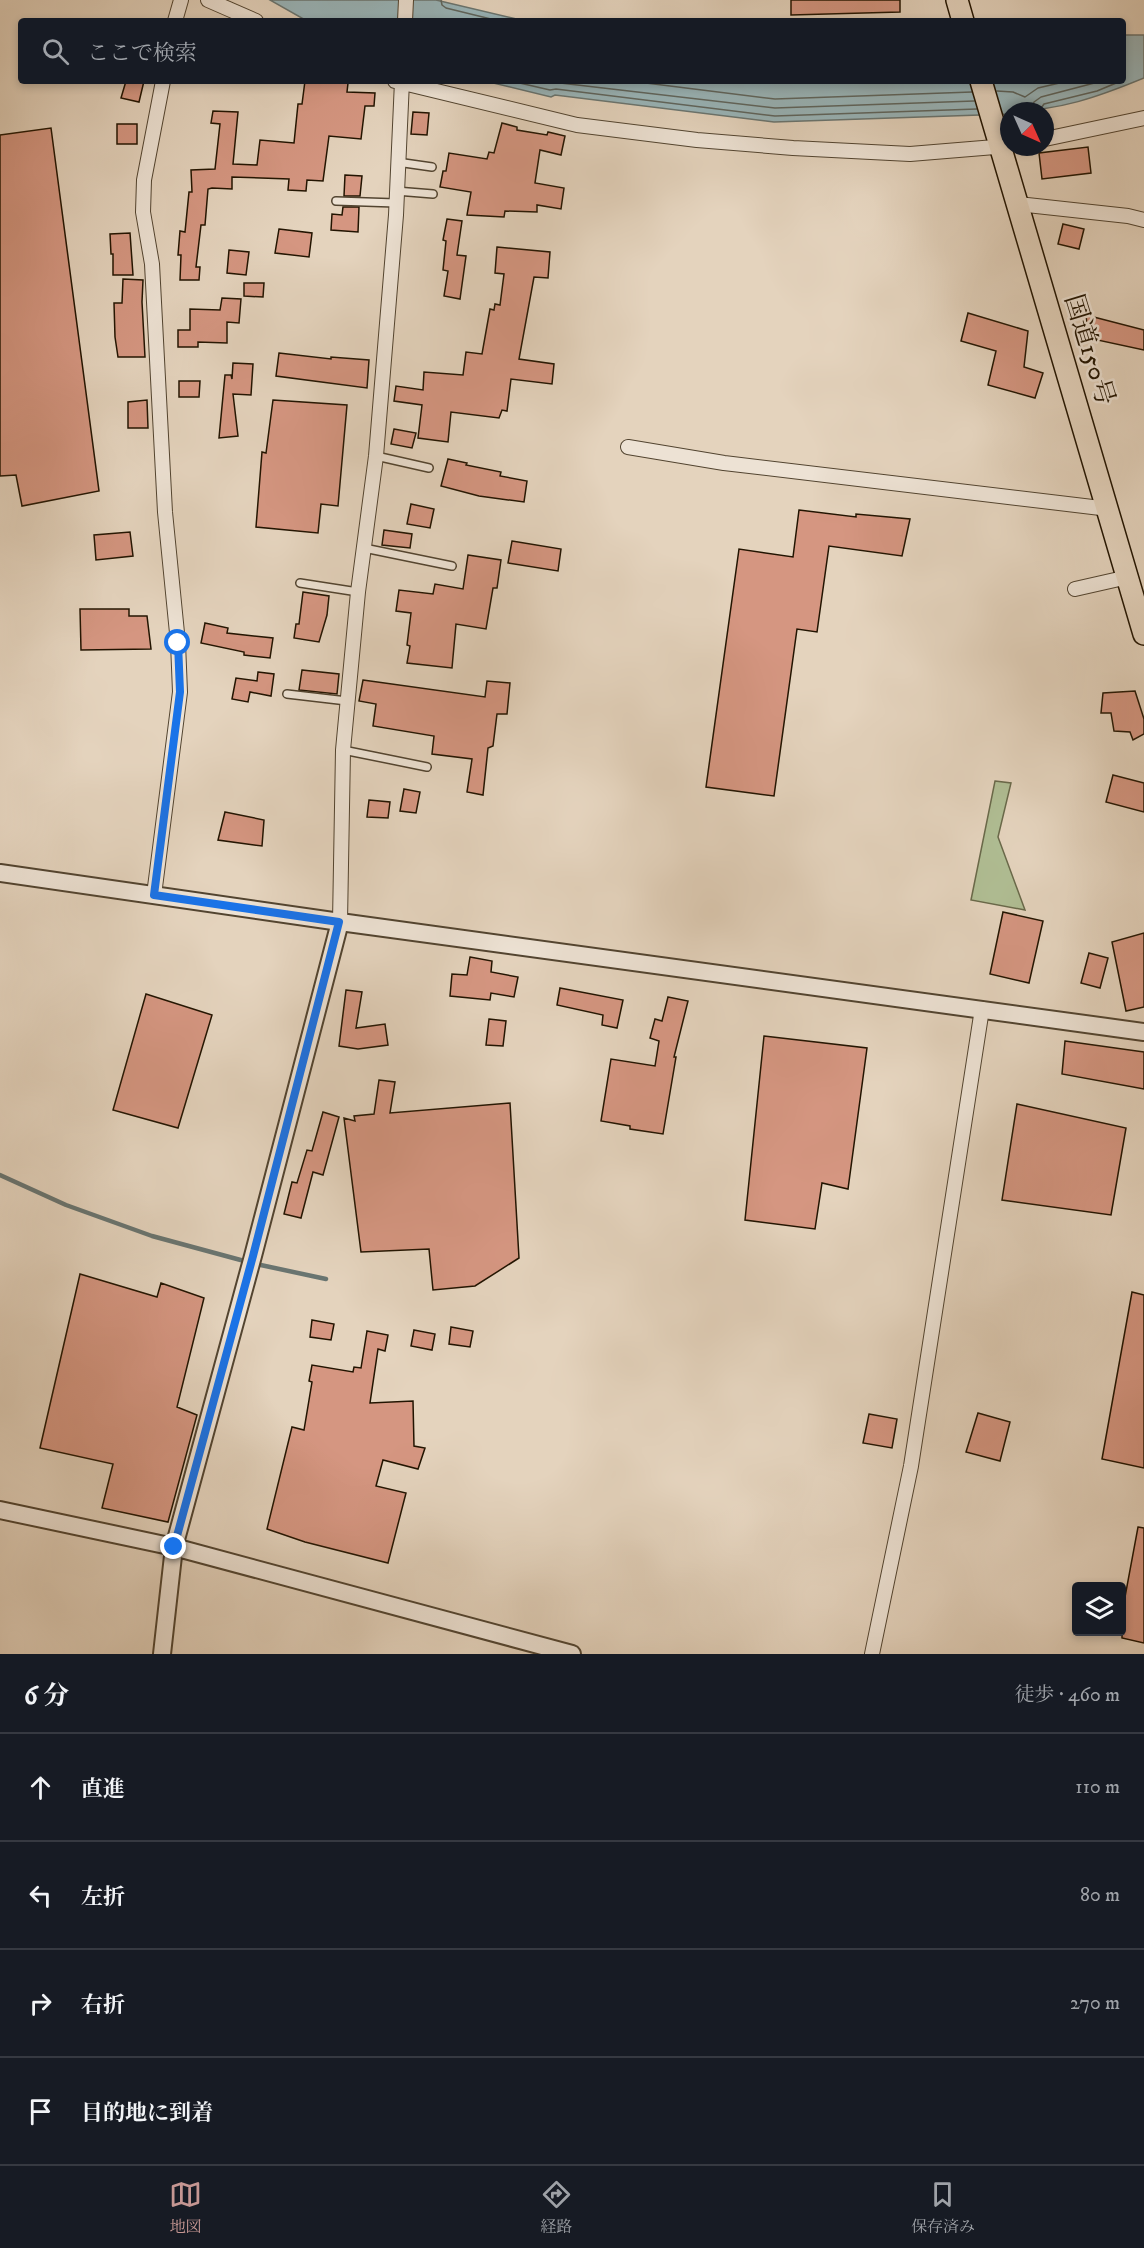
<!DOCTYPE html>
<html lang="ja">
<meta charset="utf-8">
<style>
body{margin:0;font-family:"IM FELL DW Pica","Noto Serif JP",serif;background:#20242c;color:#f1f3f6}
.controls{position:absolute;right:18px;bottom:18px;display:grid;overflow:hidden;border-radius:6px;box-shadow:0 3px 9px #0003}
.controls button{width:54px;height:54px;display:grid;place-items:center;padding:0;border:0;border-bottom:2px solid #363941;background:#171b24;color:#f1f3f6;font:30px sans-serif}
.compass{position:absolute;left:1000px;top:102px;width:54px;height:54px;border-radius:50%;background:#171b24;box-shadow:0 3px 9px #0003;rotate:135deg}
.stop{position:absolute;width:18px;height:18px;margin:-14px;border:4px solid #1a73e8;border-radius:50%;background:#fff}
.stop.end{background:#1a73e8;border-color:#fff;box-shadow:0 2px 6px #0008}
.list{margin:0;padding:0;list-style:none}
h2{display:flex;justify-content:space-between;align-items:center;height:78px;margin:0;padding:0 24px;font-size:26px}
h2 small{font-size:20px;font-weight:400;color:#9ea1a6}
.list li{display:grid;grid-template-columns:39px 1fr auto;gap:18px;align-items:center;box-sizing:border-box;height:108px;padding:0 24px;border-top:2px solid #363941}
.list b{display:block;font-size:22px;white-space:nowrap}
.list em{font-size:20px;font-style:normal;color:#9ea1a6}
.icon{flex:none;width:33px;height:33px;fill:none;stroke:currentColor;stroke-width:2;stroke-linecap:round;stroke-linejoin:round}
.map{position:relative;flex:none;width:1144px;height:1654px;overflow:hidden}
.search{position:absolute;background:#171b24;box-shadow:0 3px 9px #0003;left:18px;right:18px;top:18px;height:66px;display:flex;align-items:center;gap:15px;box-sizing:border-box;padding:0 21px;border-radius:6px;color:#9ea1a6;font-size:22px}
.sheet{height:510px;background:#171b24}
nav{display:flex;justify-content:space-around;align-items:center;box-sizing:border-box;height:84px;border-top:2px solid #363941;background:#171b24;font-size:16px;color:#9ea1a6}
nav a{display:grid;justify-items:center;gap:3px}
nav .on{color:#c59692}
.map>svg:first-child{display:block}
.green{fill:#b0be94;stroke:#69694a;stroke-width:1.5}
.water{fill:#99b6bb;stroke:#697571;stroke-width:1.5}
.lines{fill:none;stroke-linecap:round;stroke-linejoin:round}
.shore{stroke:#5e655e;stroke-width:1.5}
.stream{stroke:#697571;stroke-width:4.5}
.building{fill:#d59681;stroke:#221401;stroke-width:1.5}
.service-casing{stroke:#524430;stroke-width:10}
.minor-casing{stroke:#524430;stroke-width:16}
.tertiary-casing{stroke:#524430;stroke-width:20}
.trunk-casing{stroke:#221401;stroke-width:24}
.service{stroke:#ede2d4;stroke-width:7}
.minor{stroke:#ede2d4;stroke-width:14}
.tertiary{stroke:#ede2d4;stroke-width:16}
.trunk{stroke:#e4d3bd;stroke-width:21}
.route{stroke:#1a73e8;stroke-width:8}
.labels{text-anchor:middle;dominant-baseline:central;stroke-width:5;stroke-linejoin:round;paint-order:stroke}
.street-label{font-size:26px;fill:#221401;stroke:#ede2d4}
</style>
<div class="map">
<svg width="1144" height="1654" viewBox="0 0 1144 1654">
<rect width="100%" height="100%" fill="#e4d3bd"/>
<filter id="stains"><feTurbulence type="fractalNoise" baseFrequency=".00333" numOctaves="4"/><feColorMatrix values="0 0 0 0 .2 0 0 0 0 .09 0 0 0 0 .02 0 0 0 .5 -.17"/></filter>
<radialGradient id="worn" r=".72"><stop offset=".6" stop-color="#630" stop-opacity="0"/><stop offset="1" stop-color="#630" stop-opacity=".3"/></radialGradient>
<!-- green -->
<path class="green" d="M 995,781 L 1011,783 L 998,837 L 1025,910 L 971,900 Z"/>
<!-- water -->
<path class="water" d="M 270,0 L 436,0 L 525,21 L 307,21 Z
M 1123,35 L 1144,35 L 1144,78 C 1098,97 1059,111 1009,111 L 1009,114 L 774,122 L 555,95 L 551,97 L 485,81 L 1123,81 Z"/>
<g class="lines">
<!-- shore -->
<path class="shore" d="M 441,0 L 442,5 L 446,8 L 499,21
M 511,81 L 550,90 L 556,89 L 775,116 L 977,109
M 543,81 L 775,108 L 974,101
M 630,81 L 775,99 L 972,92
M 997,91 L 1013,92 L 1025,97 L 1038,88 L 1068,81
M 1031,111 L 1034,102 L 1041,97 L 1102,81
M 1039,111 L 1044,104 L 1097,91 L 1121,81"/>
<!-- stream -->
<path class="stream" d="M 0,1175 L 66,1205 L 152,1236 L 248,1262
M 256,1264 L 326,1279"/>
</g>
<!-- building -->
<path class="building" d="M 791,0 L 900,0 L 900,12 L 791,15 Z
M 126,81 L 144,81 L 139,102 L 121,98 Z
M 305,81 L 348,83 L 347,92 L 375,93 L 374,106 L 365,106 L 361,139 L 329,136 L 323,181 L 307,180 L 306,191 L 288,190 L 289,179 L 232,177 L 232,189 L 212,188 L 208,189 L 205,225 L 201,225 L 196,267 L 200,267 L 199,280 L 180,280 L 181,255 L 178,255 L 180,231 L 185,232 L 189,192 L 192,192 L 191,170 L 215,169 L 220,124 L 211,123 L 213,111 L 238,112 L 233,164 L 257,165 L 260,140 L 294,143 L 298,104 L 302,104 Z
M 413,112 L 429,113 L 427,135 L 411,134 Z
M 502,123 L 517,127 L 517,130 L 547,135 L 548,132 L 565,136 L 561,155 L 540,150 L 535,183 L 564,188 L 561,209 L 537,205 L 537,212 L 505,211 L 504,217 L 467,215 L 471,192 L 440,187 L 443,171 L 446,171 L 449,153 L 487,159 L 489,152 L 494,153 Z
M 117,124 L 137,124 L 137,144 L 117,144 Z
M 51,128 L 99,491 L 22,506 L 16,475 L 0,476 L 0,135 Z
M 1088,147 L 1091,173 L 1042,179 L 1039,153 Z
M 345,175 L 362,176 L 360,196 L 344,196 Z
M 343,207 L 359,207 L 358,232 L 331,230 L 332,214 L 342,215 Z
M 447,219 L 462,221 L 457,255 L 466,256 L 460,299 L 444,296 L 448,271 L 443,270 L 446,241 L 443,240 Z
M 1063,224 L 1084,229 L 1079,249 L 1058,244 Z
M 279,229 L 312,233 L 309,257 L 275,253 Z
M 130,233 L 133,275 L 113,275 L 113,254 L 111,254 L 110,234 Z
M 497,247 L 550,252 L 548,278 L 534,277 L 519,359 L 554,364 L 552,384 L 511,379 L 507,411 L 502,410 L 499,418 L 451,412 L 448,442 L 418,438 L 422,405 L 394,401 L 396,386 L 423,390 L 424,372 L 463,375 L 466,352 L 482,354 L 490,309 L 494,310 L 495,304 L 500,305 L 504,274 L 495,273 Z
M 229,250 L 249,252 L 246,275 L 227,273 Z
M 123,279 L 143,280 L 142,302 L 145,357 L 118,357 L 115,337 L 114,303 L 122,303 Z
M 244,283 L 264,283 L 263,297 L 244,296 Z
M 222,298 L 241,299 L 239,323 L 227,322 L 227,343 L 198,342 L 198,347 L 178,347 L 178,330 L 190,330 L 190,309 L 220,310 Z
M 968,313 L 1028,331 L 1024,367 L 1043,373 L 1035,398 L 988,385 L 996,351 L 961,341 Z
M 1086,315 L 1144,330 L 1144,350 L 1088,338 Z
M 279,353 L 331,359 L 331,357 L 369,360 L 367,388 L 276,376 Z
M 233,363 L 253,364 L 251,395 L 233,394 L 238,436 L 219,438 L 225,375 L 231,375 L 232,379 Z
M 179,381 L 200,381 L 199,397 L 179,397 Z
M 147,400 L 148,428 L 128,428 L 128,402 Z
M 273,400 L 347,405 L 338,506 L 321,504 L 318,533 L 256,527 L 262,452 L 266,453 Z
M 394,429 L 416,433 L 412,448 L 391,444 Z
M 448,459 L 467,463 L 466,465 L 501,472 L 500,476 L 527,481 L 524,502 L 479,496 L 441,486 Z
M 411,504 L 434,509 L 430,528 L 407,524 Z
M 799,510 L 856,517 L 856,514 L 910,519 L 902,556 L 829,546 L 817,632 L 797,629 L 774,796 L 706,787 L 739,549 L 793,557 Z
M 384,530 L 412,534 L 410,548 L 382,545 Z
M 130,532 L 133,556 L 96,560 L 94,535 Z
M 512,541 L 561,549 L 558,571 L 508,563 Z
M 468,555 L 501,560 L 497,588 L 493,588 L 486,629 L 456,624 L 452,668 L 407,663 L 410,646 L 407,645 L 411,613 L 396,611 L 399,590 L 433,594 L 435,584 L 463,589 Z
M 303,592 L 329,596 L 327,615 L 319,642 L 294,638 L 296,624 L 299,624 Z
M 80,609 L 129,609 L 129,616 L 147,616 L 151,649 L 81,650 Z
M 205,623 L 228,628 L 227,633 L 273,638 L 270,658 L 244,655 L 244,652 L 201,643 Z
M 302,670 L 339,674 L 337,694 L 299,690 Z
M 258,672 L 274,674 L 271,696 L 250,692 L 248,702 L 232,699 L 236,678 L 257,681 Z
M 363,680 L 485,697 L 487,681 L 510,683 L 507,714 L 497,714 L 493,746 L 488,748 L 483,795 L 467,792 L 472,759 L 432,754 L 434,736 L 373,726 L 376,704 L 359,701 Z
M 1135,691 L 1144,719 L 1144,734 L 1133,740 L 1130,732 L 1114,731 L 1111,713 L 1101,713 L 1103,693 Z
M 1113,775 L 1144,783 L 1144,812 L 1106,802 Z
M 404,789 L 420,792 L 416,813 L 400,811 Z
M 369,800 L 390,802 L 388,818 L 367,817 Z
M 225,812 L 264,820 L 262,846 L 218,840 Z
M 1003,912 L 1043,921 L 1029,983 L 990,974 Z
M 1144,933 L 1144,1007 L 1126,1011 L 1112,942 Z
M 1089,953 L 1108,958 L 1100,988 L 1081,983 Z
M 470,957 L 492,961 L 491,972 L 518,977 L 514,997 L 491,993 L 490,1000 L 450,996 L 452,974 L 467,975 Z
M 560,988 L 623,1000 L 617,1028 L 602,1025 L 603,1015 L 557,1005 Z
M 346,990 L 362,992 L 356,1028 L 385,1024 L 388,1045 L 358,1049 L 339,1046 Z
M 146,994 L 212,1015 L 178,1128 L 113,1110 Z
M 668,997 L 688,1001 L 674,1057 L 676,1057 L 663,1134 L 630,1129 L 630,1126 L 601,1121 L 611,1059 L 655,1066 L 659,1041 L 650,1038 L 655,1019 L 662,1021 Z
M 489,1019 L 506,1021 L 503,1046 L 486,1045 Z
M 764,1036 L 867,1048 L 848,1189 L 822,1183 L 815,1229 L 745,1220 Z
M 1065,1041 L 1144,1052 L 1144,1089 L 1062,1074 Z
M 379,1080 L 395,1082 L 390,1113 L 510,1103 L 519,1258 L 475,1286 L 433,1290 L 429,1249 L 361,1252 L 344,1118 L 355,1121 L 354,1116 L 374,1114 Z
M 1017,1104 L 1126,1128 L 1111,1215 L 1002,1200 Z
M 323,1112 L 339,1117 L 323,1175 L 313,1172 L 301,1218 L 284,1214 L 292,1182 L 297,1183 L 307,1150 L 312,1151 Z
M 80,1274 L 157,1297 L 161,1283 L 204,1298 L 177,1407 L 197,1415 L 168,1522 L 102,1508 L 113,1464 L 40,1448 Z
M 1132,1292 L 1144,1295 L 1144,1468 L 1102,1459 Z
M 312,1320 L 334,1324 L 331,1340 L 310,1337 Z
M 451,1327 L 473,1331 L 470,1347 L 449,1344 Z
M 414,1330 L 435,1334 L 432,1350 L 411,1346 Z
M 367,1331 L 388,1335 L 385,1351 L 378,1349 L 370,1403 L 413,1401 L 414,1446 L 425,1448 L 418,1469 L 383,1460 L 376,1486 L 406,1493 L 388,1563 L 305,1542 L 267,1529 L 292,1427 L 304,1430 L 312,1382 L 309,1381 L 312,1365 L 353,1372 L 354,1367 L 361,1368 Z
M 978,1413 L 1010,1422 L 1000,1461 L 966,1452 Z
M 869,1414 L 897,1419 L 892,1448 L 863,1443 Z
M 1138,1527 L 1144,1528 L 1144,1643 L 1122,1638 L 1122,1613 Z"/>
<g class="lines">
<defs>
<path id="service" d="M 397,162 L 432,167
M 396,191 L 433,194
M 336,201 L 396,203
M 376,456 L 429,468
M 364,548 L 452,566
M 300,583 L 358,592
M 287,694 L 347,701
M 343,750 L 427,767"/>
<path id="minor" d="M 208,0 L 256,21
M 175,21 L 181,0
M 405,21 L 406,0
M 395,81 L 577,125 L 697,140 L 793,148 L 910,154 L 1007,146
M 1045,139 L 1144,118
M 1018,204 L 1128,216 L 1144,220
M 628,447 L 724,463 L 1109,509
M 1075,589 L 1128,577
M 154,895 L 180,692 L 178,643 L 165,512 L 152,264 L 143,212 L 144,180 L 163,81
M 340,922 L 343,750 L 358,592 L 376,456 L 396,215 L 402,81
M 872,1654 L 911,1466 L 982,1009"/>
<path id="tertiary" d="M 0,873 L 340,922 L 1144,1032
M 0,1510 L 174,1547 L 572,1654
M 162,1654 L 174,1547 L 253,1256 L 340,922"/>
<path id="trunk" d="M 957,0 L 963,21
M 981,81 L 1144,634"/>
</defs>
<!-- service casing -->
<use href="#service" class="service-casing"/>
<!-- minor casing -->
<use href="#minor" class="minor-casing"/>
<!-- tertiary casing -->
<use href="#tertiary" class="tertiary-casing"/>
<!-- trunk casing -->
<use href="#trunk" class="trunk-casing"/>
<!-- service -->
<use href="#service" class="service"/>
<!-- minor -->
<use href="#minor" class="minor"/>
<!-- tertiary -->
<use href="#tertiary" class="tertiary"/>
<!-- trunk -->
<use href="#trunk" class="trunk"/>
</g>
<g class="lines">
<!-- route -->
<path class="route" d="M 174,1547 L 253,1256 L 339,922 L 154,895 L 180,692 L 178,643"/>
</g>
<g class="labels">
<!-- street labels -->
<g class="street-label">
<text transform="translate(1089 350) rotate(73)">国道150号</text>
</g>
</g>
<rect width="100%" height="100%" filter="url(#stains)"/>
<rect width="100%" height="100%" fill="url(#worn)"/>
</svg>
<div class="controls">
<button><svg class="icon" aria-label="layers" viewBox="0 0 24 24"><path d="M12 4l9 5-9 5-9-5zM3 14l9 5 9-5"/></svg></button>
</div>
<svg class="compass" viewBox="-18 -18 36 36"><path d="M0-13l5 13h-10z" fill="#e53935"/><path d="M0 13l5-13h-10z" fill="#9ea1a6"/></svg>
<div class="stop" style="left:178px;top:643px"></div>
<div class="stop end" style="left:174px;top:1547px"></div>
<div class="search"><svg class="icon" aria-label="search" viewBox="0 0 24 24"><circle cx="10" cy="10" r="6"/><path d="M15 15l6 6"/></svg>ここで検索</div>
</div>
<section class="sheet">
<h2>6 分<small>徒歩 · 460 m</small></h2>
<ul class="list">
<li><svg class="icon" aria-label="ahead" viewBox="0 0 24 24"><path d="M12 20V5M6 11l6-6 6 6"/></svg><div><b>直進</b></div><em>110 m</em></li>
<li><svg class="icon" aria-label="left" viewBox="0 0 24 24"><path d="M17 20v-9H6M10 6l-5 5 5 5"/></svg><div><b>左折</b></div><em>80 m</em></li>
<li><svg class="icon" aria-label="right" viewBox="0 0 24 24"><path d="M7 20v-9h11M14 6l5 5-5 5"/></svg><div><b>右折</b></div><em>270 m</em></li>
<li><svg class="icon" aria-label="arrive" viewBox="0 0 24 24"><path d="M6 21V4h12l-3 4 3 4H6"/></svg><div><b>目的地に到着</b></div></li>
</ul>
</section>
<nav>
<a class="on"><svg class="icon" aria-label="map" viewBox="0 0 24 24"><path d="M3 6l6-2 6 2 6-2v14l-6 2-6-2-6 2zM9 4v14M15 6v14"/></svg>地図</a>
<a><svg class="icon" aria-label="directions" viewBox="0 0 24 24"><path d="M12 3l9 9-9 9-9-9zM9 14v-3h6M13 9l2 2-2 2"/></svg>経路</a>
<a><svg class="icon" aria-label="saved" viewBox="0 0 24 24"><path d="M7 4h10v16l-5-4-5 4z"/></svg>保存済み</a>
</nav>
